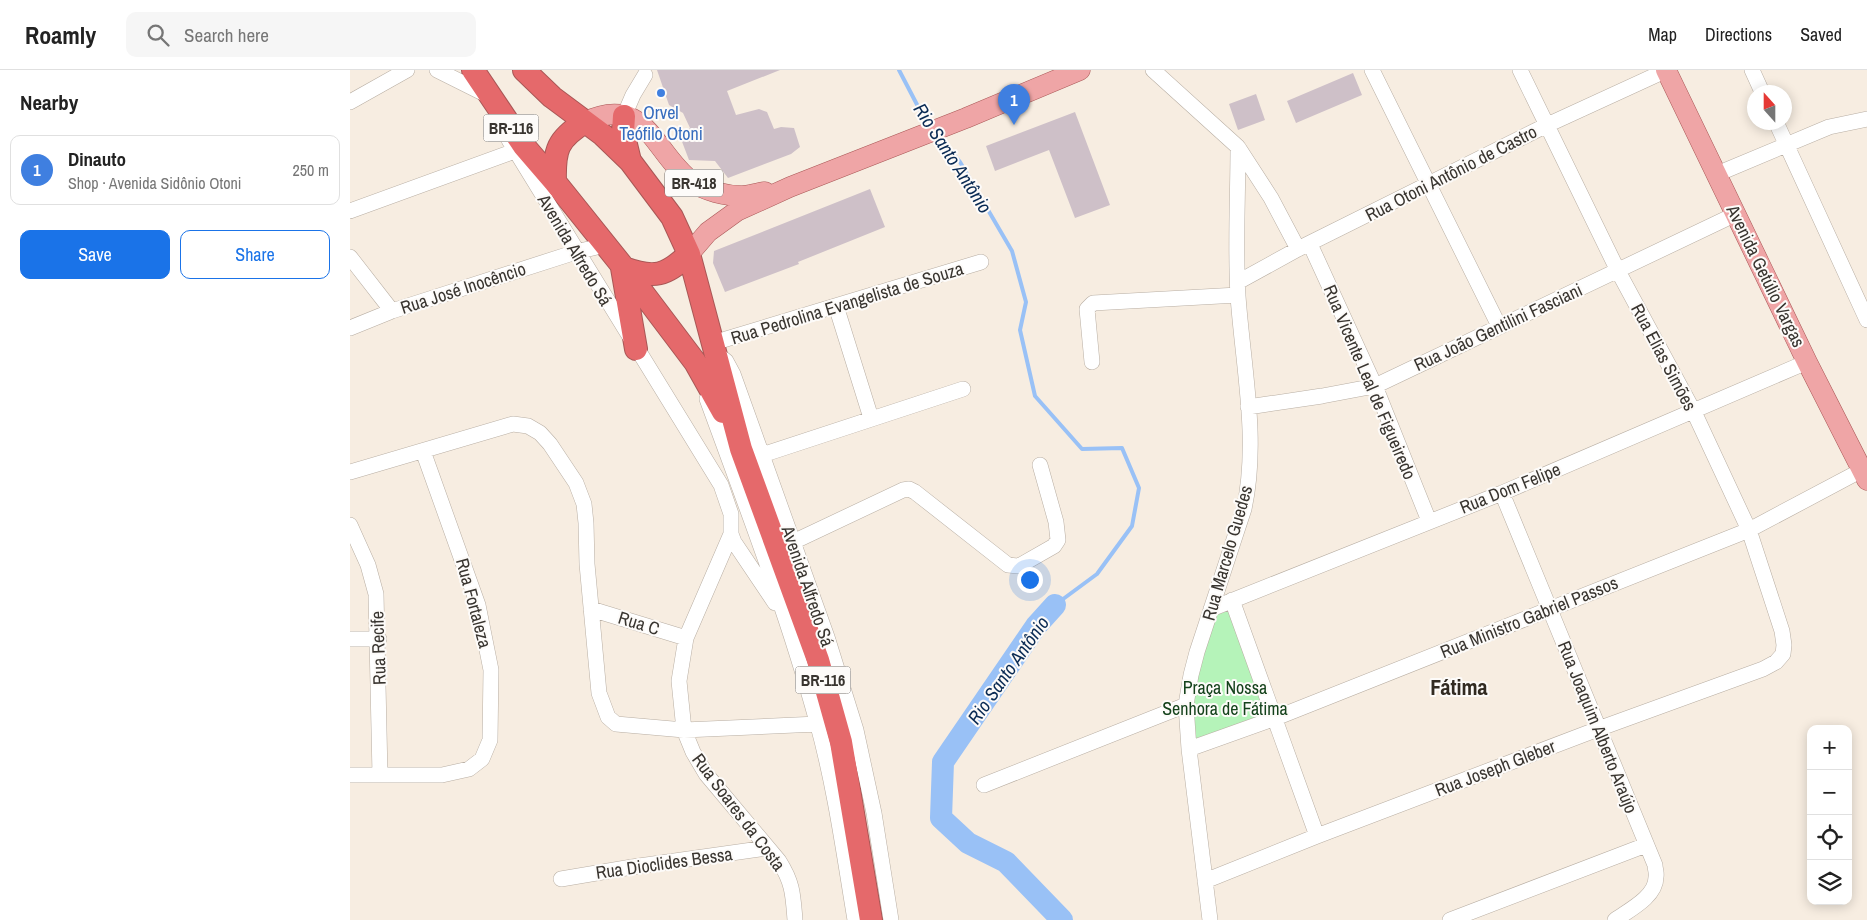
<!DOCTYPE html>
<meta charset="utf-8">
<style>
body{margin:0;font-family:"Archivo Narrow",sans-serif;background:#f6f6f6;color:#222}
.controls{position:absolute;right:15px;bottom:15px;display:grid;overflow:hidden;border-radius:10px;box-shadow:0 2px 12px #0003}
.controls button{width:45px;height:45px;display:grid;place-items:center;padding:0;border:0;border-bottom:1px solid #e0e0e0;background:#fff;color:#222;font:25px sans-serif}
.compass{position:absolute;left:1397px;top:15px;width:45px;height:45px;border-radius:50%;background:#fff;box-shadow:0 2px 12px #0003;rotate:339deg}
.you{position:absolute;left:679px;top:509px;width:18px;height:18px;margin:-12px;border:4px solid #fff;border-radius:50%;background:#1a73e8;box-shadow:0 0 0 8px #1a73e833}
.badge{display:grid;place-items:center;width:32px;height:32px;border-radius:50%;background:#1a73e8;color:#fff;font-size:16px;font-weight:700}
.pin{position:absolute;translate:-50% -41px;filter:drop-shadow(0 1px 2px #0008)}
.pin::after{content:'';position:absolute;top:26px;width:18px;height:15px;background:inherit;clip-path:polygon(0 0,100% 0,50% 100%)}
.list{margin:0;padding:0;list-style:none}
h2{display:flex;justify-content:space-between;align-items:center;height:65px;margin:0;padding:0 20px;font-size:21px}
h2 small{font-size:16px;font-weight:400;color:#767676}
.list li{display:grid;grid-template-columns:32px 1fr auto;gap:15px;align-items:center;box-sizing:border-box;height:70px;margin:0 10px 10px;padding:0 10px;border:1px solid #e0e0e0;border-radius:10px}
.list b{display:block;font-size:19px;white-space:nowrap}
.list p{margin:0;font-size:16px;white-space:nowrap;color:#767676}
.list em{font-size:16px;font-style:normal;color:#767676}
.actions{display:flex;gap:10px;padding:15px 20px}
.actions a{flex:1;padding:11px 0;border:1px solid #1a73e8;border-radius:10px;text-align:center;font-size:18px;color:#1a73e8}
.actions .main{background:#1a73e8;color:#fff}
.icon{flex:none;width:28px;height:28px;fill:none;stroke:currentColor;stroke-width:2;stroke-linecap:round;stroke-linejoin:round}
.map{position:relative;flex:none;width:1517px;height:850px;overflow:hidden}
header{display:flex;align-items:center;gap:30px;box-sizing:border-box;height:70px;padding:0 25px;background:#fff;border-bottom:1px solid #e0e0e0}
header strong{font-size:24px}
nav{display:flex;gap:28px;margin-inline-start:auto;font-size:18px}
.search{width:350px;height:45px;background:#f6f6f6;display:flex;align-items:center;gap:12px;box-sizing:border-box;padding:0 18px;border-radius:10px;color:#767676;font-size:19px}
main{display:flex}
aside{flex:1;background:#fff}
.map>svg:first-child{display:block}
.green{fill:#b5f3b9}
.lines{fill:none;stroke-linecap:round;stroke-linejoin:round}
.stream{stroke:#99c1f6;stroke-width:4}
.river{stroke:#99c1f6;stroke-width:22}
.building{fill:#cec0c8}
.minor-casing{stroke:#b8aea3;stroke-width:16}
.major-casing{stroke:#a95756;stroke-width:21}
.highway-casing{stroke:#a95756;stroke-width:24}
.minor{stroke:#fff;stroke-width:15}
.major{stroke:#efa5a6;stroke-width:20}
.highway{stroke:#e5696b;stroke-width:22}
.shop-dot{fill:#3f7fe0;stroke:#fdfbf9;stroke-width:2}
.labels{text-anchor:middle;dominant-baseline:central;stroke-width:4;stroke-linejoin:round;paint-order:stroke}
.shield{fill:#fdfbf9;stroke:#74706c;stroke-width:1}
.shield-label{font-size:16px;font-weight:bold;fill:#393530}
.shop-label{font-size:18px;fill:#366cbe;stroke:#fdfbf9}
.street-label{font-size:18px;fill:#393530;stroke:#fdfbf9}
.park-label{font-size:18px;fill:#14421b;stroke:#fdfbf9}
.water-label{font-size:19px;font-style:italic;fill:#0a2b54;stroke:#fdfbf9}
.district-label{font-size:22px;font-weight:bold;fill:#322b22;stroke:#fdfbf9}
</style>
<header>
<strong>Roamly</strong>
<div class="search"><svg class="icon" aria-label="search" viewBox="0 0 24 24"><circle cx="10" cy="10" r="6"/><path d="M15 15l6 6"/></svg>Search here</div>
<nav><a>Map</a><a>Directions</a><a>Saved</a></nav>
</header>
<main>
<aside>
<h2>Nearby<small></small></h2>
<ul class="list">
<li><span class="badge" style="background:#3f7fe0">1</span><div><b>Dinauto</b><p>Shop · Avenida Sidônio Otoni</p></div><em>250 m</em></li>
</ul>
<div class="actions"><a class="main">Save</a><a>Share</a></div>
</aside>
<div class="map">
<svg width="1517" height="850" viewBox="0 0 1517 850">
<rect width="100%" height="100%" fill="#f7ede1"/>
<!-- green -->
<path class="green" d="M 880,540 L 919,648 L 844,675 L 839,633 L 861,547 Z"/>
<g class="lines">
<!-- stream -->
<path class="stream" d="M 549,0 L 574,48 L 580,56
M 588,65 L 610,92 L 662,181 L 676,232 L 670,260 L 685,326 L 732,379 L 772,378 L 789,418 L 782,456 L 747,504 L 705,535"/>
<!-- river -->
<path class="river" d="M 705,535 L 686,556 L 593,692 L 591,748 L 618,773 L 656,792 L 712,850"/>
</g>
<!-- building -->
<path class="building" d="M 307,0 L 430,0 L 377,21 L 386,45 L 409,39 L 417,42 L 424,59 L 431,57 L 444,58 L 450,77 L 441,84 L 378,108 L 365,91 L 339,90 L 331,69 L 340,58 L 333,43 L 319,35 Z
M 1003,3 L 1012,25 L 946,53 L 937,31 Z
M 906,24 L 915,50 L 888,60 L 879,34 Z
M 725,42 L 760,135 L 725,148 L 699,80 L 645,101 L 636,76 Z
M 520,119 L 535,157 L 448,192 L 449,194 L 375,222 L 363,193 L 364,181 Z"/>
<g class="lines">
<defs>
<path id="minor" d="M 87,0 L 137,25
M 803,0 L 888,77 C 888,127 885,177 888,226 C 893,297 909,370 894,439 L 847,582 L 841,605 L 836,635 L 839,679 L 860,850
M 1022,0 L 1149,256
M 1402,0 L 1412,22
M 0,32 L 57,0
M 274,46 L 283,25 L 295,5
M 1426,52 L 1517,250
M 159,70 L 371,415 L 381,444 L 381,464 L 384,472 L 425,533
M 888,77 L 921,128 L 948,179
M 1367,104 L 1479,57 L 1517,49
M 0,141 L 165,81
M 960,174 L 1025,316 L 1079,451
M 0,187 L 42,241
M 888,212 L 948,179 L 1195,56 L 1317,0
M 486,236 L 521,348
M 0,258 L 42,241 L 226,182 L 255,175
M 363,273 L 631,192
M 371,287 L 376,291 L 383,304 L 412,385 L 477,567 L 506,660 L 524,743 L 541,850
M 742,292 L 737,239 L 743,233 L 888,225
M 357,329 C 396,436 437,542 467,652 C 485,717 494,784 505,850
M 898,337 L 972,326 L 1025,316 L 1386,144
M 412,385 L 613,319
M 0,402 L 163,354 L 178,356 L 190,363 L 200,374 L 226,413 L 234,434 L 236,453 L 237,494 L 249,623 L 258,647 L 266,654 L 334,660 L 468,654
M 1152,423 L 1305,795 C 1305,799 1307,803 1306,807 C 1306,827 1279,840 1265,850
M 0,455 L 18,495 L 26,524 L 30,705
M 381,464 L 336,568 L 329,611 L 334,660 L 343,682 L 356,704 L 429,791 C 443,813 443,825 445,850
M 443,472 L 553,420 L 559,419 L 565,422 L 658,495 L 669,496 L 704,476 L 708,470 L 706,452 L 690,395
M 882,530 L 967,766
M 241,539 L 336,568
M 861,539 L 1152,423 L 1457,292
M 0,569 L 29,569
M 839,679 L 923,649 L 1399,460 L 1512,400
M 0,705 L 92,705 L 119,699 L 132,689 L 140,670 L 141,600 L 128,535 L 73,381
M 634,715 L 836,635
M 211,809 L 282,797 L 417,778
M 855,811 L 967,766 L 1248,659 L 1413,599 L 1426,592 L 1433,584 L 1434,575 L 1432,561 L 1399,460 L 1344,342 L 1268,201 L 1170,0
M 1100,850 L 1296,775"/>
<path id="major" d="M 1316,0 L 1457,292 L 1517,410
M 235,52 C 296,23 303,82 341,111 C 354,121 376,126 393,126 C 400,125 408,123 415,122
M 339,184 L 358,162 L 387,141 L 440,117 L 616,48 L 730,0"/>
<path id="highway" d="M 123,0 L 174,76 L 205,112 L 274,198 L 345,292 L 373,342
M 174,0 L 202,27 L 253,65 L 280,91 L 322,147 L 339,184 L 391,379 L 468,590 L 491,672 L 521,850
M 274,46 L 273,62 L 280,91
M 205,112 C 204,80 207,69 235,52
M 272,198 L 286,279
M 274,198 C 304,209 316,206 339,184"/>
</defs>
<!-- minor casing -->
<use href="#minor" class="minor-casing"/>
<!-- major casing -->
<use href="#major" class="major-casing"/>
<!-- highway casing -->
<use href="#highway" class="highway-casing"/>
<!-- minor -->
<use href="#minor" class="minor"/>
<!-- major -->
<use href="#major" class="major"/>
<!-- highway -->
<use href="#highway" class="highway"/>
</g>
<!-- markers -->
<circle class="shop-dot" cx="311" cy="23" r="5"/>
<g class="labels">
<!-- shield labels -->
<g class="shield">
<rect x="133.5" y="44.5" width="55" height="27" rx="4"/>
<rect x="315" y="99.5" width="58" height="27" rx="4"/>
<rect x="445.5" y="596.5" width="55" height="27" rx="4"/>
</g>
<g class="shield-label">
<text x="161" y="58">BR-116</text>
<text x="344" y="113">BR-418</text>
<text x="473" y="610">BR-116</text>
</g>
<!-- shop labels -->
<g class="shop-label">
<text x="311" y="42">Orvel<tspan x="311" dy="21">Teófilo Otoni</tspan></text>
</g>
<!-- street labels -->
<g class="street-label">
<text transform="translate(1101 103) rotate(-27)">Rua Otoni Antônio de Castro</text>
<text transform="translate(225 180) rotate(59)">Avenida Alfredo Sá</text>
<text transform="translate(1416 206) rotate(64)">Avenida Getúlio Vargas</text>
<text transform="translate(113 218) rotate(-18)">Rua José Inocêncio</text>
<text transform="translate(497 233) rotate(-17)">Rua Pedrolina Evangelista de Souza</text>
<text transform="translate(1148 257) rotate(-25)">Rua João Gentilini Fasciani</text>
<text transform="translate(1314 287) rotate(62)">Rua Elias Simões</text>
<text transform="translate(1020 312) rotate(67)">Rua Vicente Leal de Figueiredo</text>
<text transform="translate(1160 418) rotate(-22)">Rua Dom Felipe</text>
<text transform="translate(877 483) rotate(-74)">Rua Marcelo Guedes</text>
<text transform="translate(458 516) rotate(71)">Avenida Alfredo Sá</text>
<text transform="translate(124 533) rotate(75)">Rua Fortaleza</text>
<text transform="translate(1179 547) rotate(-22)">Rua Ministro Gabriel Passos</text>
<text transform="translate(289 553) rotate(17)">Rua C</text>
<text transform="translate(28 578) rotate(-92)">Rua Recife</text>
<text transform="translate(1248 657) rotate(68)">Rua Joaquim Alberto Araújo</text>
<text transform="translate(1145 698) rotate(-21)">Rua Joseph Gleber</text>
<text transform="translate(389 742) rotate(53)">Rua Soares da Costa</text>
<text transform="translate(314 793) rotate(-8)">Rua Dioclides Bessa</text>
</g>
<!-- park labels -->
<g class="park-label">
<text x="875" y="617">Praça Nossa<tspan x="875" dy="21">Senhora de Fátima</tspan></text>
</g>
<!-- water labels -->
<g class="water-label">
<text transform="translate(603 88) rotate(57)">Rio Santo Antônio</text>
<text transform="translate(658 600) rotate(-55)">Rio Santo Antônio</text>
</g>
<!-- district labels -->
<g class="district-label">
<text x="1109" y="617">Fátima</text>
</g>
</g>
</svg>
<div class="controls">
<button>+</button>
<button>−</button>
<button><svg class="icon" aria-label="locate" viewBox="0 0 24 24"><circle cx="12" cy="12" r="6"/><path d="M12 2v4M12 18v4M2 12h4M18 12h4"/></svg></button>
<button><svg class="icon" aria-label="layers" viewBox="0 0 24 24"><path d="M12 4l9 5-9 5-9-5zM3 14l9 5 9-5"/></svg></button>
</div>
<svg class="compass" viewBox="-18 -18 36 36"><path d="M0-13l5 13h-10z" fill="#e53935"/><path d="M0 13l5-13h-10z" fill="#767676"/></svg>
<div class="you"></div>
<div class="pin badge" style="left:664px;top:55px;background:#3f7fe0">1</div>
</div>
</main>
